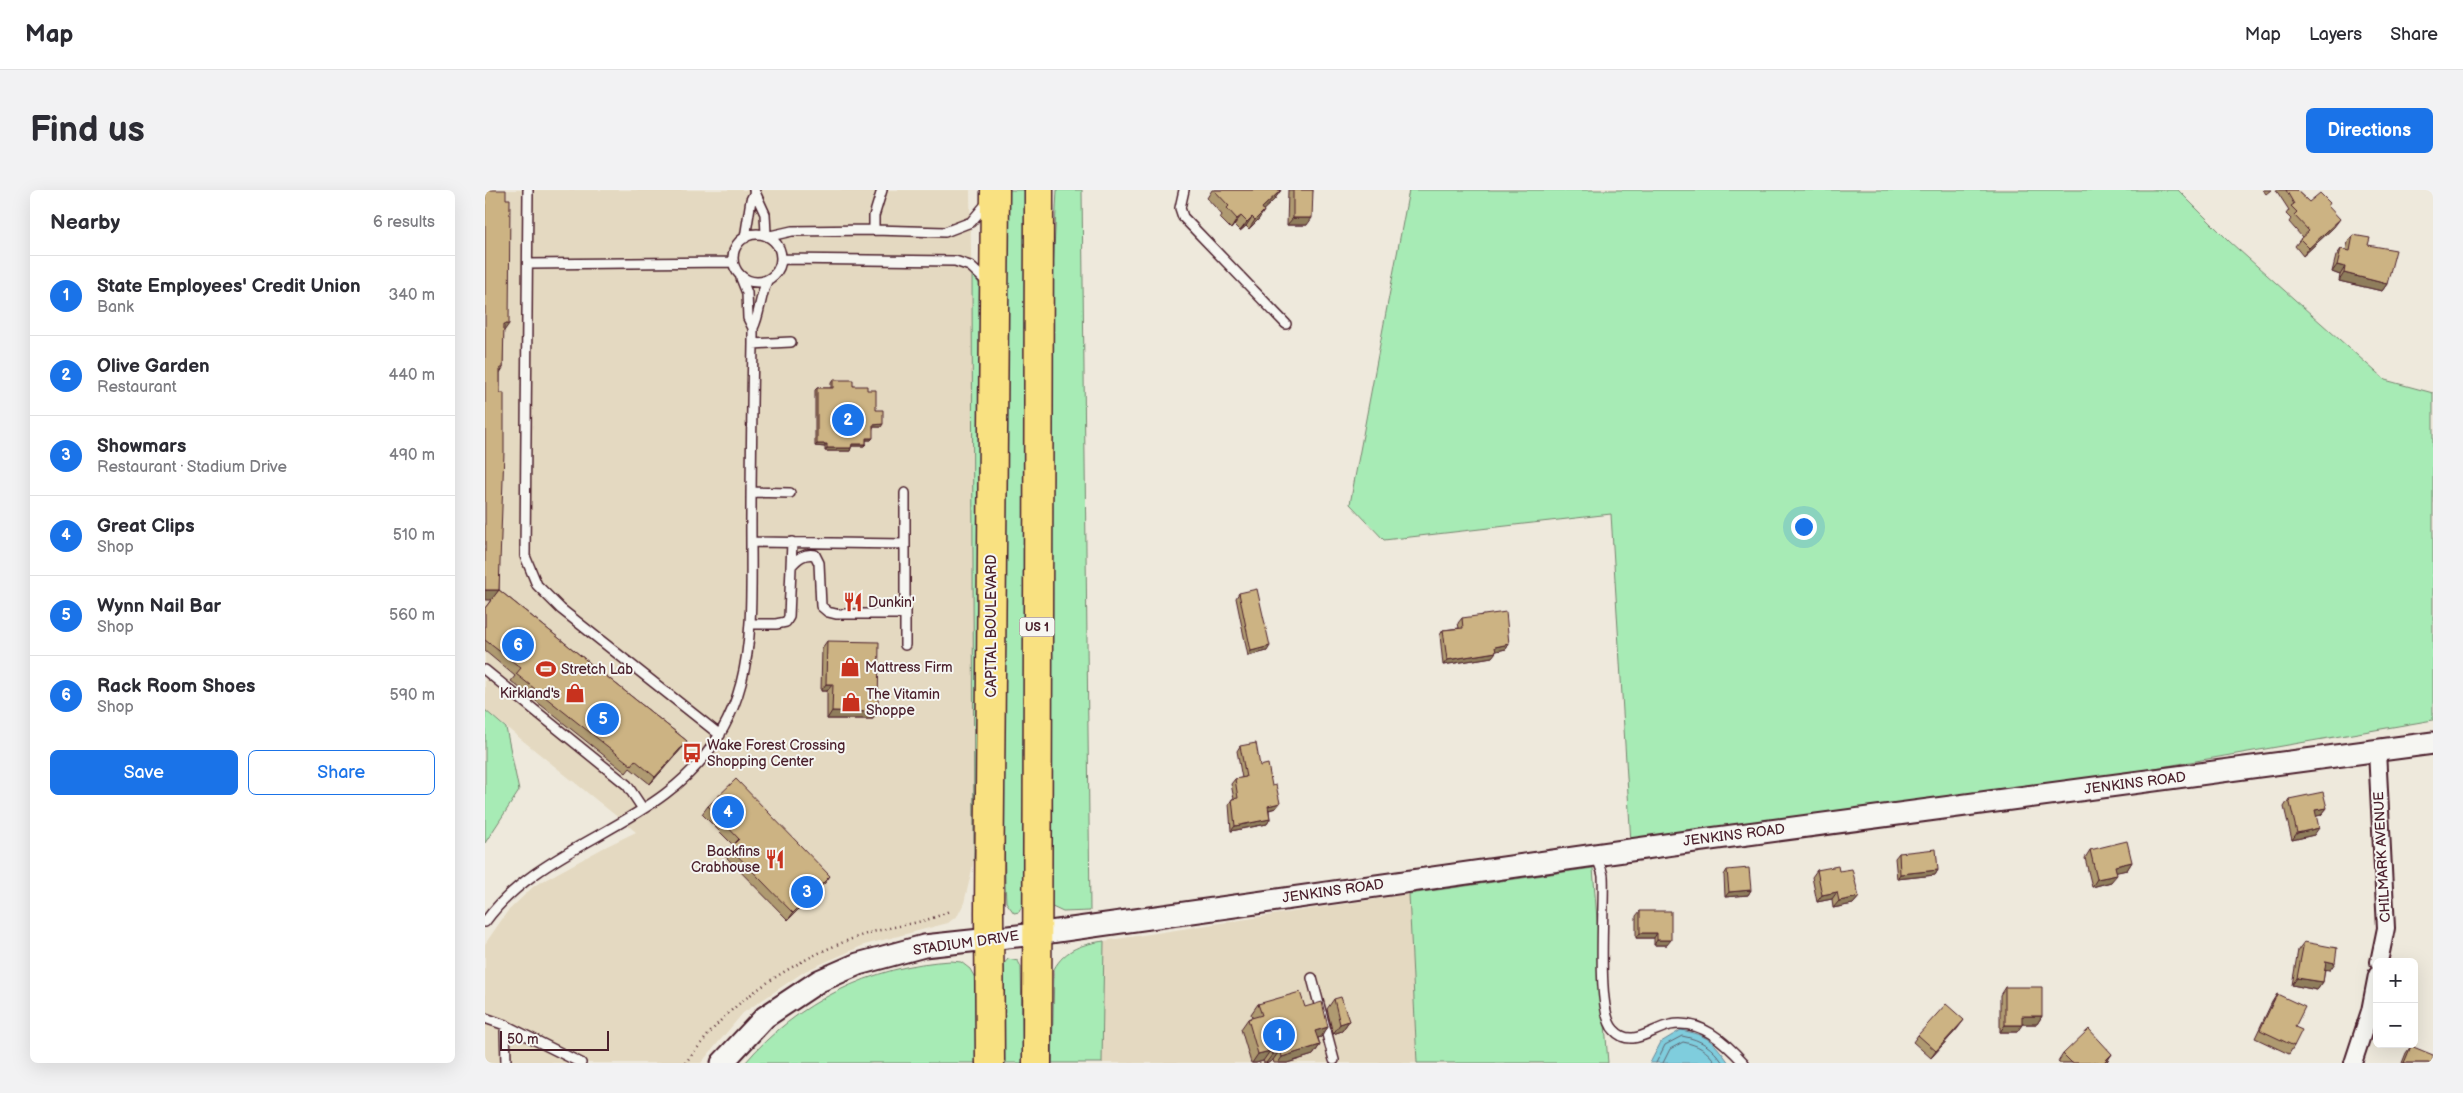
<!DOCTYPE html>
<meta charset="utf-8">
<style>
body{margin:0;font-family:"Balsamiq Sans",sans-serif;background:#f2f2f3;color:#2b2b33}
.controls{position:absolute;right:15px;bottom:15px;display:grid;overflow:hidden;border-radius:8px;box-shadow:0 5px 20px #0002}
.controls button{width:45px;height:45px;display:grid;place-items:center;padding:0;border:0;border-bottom:1px solid #e1e1e2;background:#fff;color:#2b2b33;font:25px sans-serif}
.scale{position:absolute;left:15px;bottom:12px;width:109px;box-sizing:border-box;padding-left:5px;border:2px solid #4a1f2b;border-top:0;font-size:14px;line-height:18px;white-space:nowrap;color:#4a1f2b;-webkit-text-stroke:4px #f6f6f2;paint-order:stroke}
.you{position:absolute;left:1318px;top:336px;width:18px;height:18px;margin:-12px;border:4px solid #fff;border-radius:50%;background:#1a73e8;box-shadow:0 0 0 8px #1a73e833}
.badge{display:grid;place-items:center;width:32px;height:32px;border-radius:50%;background:#1a73e8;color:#fff;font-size:16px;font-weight:700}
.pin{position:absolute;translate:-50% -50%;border:2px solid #fff;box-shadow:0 1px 5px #0006}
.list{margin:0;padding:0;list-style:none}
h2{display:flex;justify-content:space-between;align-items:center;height:65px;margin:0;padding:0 20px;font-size:21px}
h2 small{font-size:16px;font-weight:400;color:#7c7c81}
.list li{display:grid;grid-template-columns:32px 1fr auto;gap:15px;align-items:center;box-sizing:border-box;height:80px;padding:0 20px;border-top:1px solid #e1e1e2}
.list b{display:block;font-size:19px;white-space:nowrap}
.list p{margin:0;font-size:16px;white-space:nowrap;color:#7c7c81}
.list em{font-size:16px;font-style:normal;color:#7c7c81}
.actions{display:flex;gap:10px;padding:15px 20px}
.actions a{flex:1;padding:11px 0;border:1px solid #1a73e8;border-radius:8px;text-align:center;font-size:18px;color:#1a73e8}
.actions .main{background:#1a73e8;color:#fff}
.map{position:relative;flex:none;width:1948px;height:873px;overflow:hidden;border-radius:8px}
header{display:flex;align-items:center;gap:30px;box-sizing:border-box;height:70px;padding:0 25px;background:#fff;border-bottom:1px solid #e1e1e2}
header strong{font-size:24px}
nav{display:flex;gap:28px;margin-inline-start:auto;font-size:18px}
.intro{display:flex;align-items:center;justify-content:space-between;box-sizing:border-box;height:120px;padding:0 30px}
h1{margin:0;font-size:35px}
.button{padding:12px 22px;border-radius:8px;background:#1a73e8;color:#fff;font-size:18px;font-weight:700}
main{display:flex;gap:30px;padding:0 30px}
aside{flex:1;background:#fff;border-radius:8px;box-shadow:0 5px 20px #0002}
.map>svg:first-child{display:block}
.built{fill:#e4d9c1}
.green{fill:#a7ebb5;stroke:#788570}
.water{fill:#7fcddd;stroke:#6a8796}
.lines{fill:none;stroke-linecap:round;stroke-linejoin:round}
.shore{stroke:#5f6572;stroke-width:1}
.service-casing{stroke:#4a1f2b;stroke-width:12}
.minor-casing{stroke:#4a1f2b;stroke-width:20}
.tertiary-casing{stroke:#4a1f2b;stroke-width:25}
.trunk-casing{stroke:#4a1f2b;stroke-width:31}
.path{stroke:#4a1f2b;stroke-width:2.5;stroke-dasharray:1 4;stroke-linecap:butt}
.service{stroke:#f6f6f2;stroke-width:9}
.minor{stroke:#f6f6f2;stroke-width:16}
.tertiary{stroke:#f6f6f2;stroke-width:21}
.trunk{stroke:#f9e181;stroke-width:28}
.wall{fill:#af9a71;stroke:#4a1f2b}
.shaded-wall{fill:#8f7d5c;stroke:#4a1f2b}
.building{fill:#ccb383;stroke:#4a1f2b}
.labels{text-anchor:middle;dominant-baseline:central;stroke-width:4;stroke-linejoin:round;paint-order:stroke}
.shield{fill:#f6f6f2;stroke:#7e6067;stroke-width:1}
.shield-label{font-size:12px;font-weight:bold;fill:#4a1f2b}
.poi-label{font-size:14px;fill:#4a1f2b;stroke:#f6f6f2;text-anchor:start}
.street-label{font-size:14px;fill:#4a1f2b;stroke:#f6f6f2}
</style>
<header>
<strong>Map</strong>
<nav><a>Map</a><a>Layers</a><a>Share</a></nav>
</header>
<div class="intro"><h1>Find us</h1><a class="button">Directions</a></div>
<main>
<aside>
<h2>Nearby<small>6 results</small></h2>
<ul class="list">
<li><span class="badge">1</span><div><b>State Employees' Credit Union</b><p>Bank</p></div><em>340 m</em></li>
<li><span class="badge">2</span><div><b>Olive Garden</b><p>Restaurant</p></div><em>440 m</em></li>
<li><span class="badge">3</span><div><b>Showmars</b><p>Restaurant · Stadium Drive</p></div><em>490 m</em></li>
<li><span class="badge">4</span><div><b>Great Clips</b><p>Shop</p></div><em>510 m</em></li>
<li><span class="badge">5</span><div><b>Wynn Nail Bar</b><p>Shop</p></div><em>560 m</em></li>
<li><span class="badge">6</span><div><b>Rack Room Shoes</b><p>Shop</p></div><em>590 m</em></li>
</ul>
<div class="actions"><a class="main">Save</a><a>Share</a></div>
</aside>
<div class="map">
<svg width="1948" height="873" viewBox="0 0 1948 873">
<rect width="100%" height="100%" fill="#eee9dc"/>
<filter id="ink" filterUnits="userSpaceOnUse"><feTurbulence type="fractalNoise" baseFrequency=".02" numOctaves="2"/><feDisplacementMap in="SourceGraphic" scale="10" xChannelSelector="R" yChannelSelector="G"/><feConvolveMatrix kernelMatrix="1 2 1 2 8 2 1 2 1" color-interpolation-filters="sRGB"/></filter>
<g filter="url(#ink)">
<!-- built -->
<path class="built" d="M 0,0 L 485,0 L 487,122 L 489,671 L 479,713 L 473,725 L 463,733 L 379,755 L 320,781 L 258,823 L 216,873 L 0,873 L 0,754 L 22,722 L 49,696 L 120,657 L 151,642 L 0,520 Z
M 924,704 L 932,873 L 617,873 L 619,751 Z"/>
<!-- green -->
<path class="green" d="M 517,0 L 546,0 L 538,714 L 534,722 L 529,723 L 521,712 L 520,692 L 515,385 Z
M 572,0 L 597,0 L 605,721 L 578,722 L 565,716 L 564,161 Z
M 924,0 L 1693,0 L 1745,52 L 1900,190 L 1948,203 L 1948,530 L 1624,586 L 1146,653 L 1126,324 L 899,350 L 865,314 Z
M 487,84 L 496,96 L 497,492 L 489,671 Z
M 0,520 L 21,538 L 34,601 L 0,653 Z
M 1108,678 L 1123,873 L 932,873 L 924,704 Z
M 619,751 L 617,873 L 567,873 L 569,779 C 580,759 598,754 619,751 Z
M 523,769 L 533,771 L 536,777 L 538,873 L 516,873 L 518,775 Z
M 466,771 L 476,772 L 485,779 L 494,795 L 497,873 L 260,873 C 311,813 387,775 466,771 Z"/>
<!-- water -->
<path class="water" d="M 1196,840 C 1223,846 1228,850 1244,873 L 1165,873 L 1176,852 Z"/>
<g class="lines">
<!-- shore -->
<path class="shore" d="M 1171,873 L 1180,855 L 1197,846 C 1217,850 1227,857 1238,873
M 1178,873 L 1185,859 L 1198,852 C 1213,855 1222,860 1231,873"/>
<defs>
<path id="service" d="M 43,0 L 40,366 L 52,395 L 76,419 L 235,545
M 269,0 L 280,24 L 281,44
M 699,0 L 695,18 L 698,27 L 801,134
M 389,40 L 389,26 L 397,0
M248 68a24 24 0 1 1 48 0a24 24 0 1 1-48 0Z
M 285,46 L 307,41 L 389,40 L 460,42 L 486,32 L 502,13
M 260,48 L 266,10 L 269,4
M 296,69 L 470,71 L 485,76 L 503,93
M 43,74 L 247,72
M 268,138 C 275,124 275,106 282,91
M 268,154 L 306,152
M 266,302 L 305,303
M 420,303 L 420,455
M 266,352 L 420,354
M 306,376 C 313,368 319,363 330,365 L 334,373 L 336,416 L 343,422 L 351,424 L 420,424
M 265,434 L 291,434 L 301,432 L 304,427 L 307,352
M 0,480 L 142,595 L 158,619
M 1111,665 C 1113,672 1117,679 1118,686 C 1120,716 1110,822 1129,840 C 1146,859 1166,839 1185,835 C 1216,829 1240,852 1259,873
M 0,732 C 44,671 122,648 180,604 C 279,530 265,432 266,324 C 266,267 267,211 268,154 L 268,138 L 263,128 L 262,103 L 256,88
M 827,788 L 849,870
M 0,828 L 20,835 L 96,873
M 20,835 L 21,873"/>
<path id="minor" d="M 1892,561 L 1901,738 L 1894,772
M 1868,873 L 1885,821 L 1892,785"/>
<path id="tertiary" d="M 237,873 L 280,827 L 334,791 L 373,774 L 439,756 L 551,744 L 1195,653 L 1948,553"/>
<path id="trunk" d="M 505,873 L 504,723 L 510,0
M 552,873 L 554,0"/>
</defs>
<!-- service casing -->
<use href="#service" class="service-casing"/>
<!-- minor casing -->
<use href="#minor" class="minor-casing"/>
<!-- tertiary casing -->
<use href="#tertiary" class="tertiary-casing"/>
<!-- trunk casing -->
<use href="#trunk" class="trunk-casing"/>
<!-- path -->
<path class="path" d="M 200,873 C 212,859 224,843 237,829 C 277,791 329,761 381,744 C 409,735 441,734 466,720"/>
<!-- service -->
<use href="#service" class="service"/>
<!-- minor -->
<use href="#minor" class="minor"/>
<!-- tertiary -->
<use href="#tertiary" class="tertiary"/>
<!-- trunk -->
<use href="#trunk" class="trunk"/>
</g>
<!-- wall -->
<path class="wall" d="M 0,0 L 18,143 L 18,178 L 15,183 L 14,400 L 202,551 L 197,558 L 165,594 L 145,578 L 141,583 L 26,491 L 30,486 L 0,461 L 0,418 L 6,410 Z
M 727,0 L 796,0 L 789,10 L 778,20 L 779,21 L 773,30 L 764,39 L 761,36 L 755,41 L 749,35 L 746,39 L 735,28 L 737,25 L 722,8 Z
M 803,0 L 828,0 L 822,35 L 802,35 Z
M 1778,0 L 1786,0 L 1781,4 Z
M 1791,0 L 1811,0 L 1824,12 L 1843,16 L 1849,37 L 1818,66 L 1810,56 L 1817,47 L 1804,32 L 1806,29 L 1801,24 L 1804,20 Z
M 1868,45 L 1883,55 L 1902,94 L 1897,101 L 1854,91 L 1855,85 L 1847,82 L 1851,66 L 1856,59 L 1861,60 L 1863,52 Z
M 348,190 L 382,200 L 391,220 L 396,237 L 388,237 L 386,250 L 381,250 L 381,254 L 379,256 L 367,256 L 366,258 L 365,261 L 340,261 L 340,257 L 330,256 L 330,200 L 332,198 L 346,198 L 346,193 Z
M 754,403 L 782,461 L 763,466 L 751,408 Z
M 977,428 L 1024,454 L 1021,459 L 1011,461 L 1007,467 L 958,475 L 955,445 L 958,440 L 974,438 L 973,433 Z
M 342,451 L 388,529 L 342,529 L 342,501 L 336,501 L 337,458 Z
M 755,556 L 775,576 L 791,618 L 784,620 L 785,629 L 782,634 L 746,641 L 744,614 L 747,609 L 749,609 L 746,594 L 750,589 L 757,588 L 752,561 Z
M 1804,609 L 1842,618 L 1836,625 L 1831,626 L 1829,645 L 1807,650 L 1799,617 Z
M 223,616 L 340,693 L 303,730 L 240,666 L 248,655 L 217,624 Z
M 1605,660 L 1647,672 L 1642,680 L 1631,682 L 1626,692 L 1607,697 L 1600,668 Z
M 1414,663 L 1453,680 L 1450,685 L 1412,689 L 1410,668 Z
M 1242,680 L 1266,700 L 1263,705 L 1240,707 L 1239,685 Z
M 1332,680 L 1354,681 L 1374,707 L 1368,714 L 1348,718 L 1347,709 L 1332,712 L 1327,687 Z
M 1155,721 L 1182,755 L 1169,755 L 1169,748 L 1151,748 L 1151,726 Z
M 1819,752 L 1845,780 L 1840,779 L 1838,792 L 1832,800 L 1807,795 L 1813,760 Z
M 1520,797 L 1557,826 L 1552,834 L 1537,834 L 1532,842 L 1515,842 L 1515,805 Z
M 1792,804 L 1810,837 L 1809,856 L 1804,864 L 1770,848 L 1787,812 Z
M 849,809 L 864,831 L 857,841 L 848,844 L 842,819 Z
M 773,814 L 820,817 L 843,837 L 836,847 L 833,848 L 835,855 L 828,865 L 802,873 L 789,873 L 788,870 L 783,873 L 779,873 L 778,871 L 771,873 L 766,873 L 756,839 L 763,829 L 767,827 L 766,824 Z
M 1473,838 L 1446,868 L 1428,852 L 1433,845 Z
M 1926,856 L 1948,873 L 1917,873 L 1921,863 Z
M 1578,864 L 1627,864 L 1621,873 L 1574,873 L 1573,872 Z"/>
<!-- shaded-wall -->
<path class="shaded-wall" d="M 796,0 L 789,10 L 770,28 L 777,18 Z
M 779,21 L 773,30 L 764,39 L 770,30 Z
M 756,26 L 749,35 L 746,39 L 752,29 Z
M 767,27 L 761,36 L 755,41 L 762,32 Z
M 808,28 L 827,28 L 822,35 L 802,35 Z
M 1855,29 L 1849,37 L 1818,66 L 1824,58 Z
M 1852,75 L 1860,77 L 1855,85 L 1847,82 Z
M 1859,83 L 1902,94 L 1897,101 L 1854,91 Z
M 19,134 L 24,134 L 17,144 Z
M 398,234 L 396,237 L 386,237 L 388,235 Z
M 381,248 L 388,248 L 386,250 L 380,250 Z
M 332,254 L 342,254 L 340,257 L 330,256 Z
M 367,254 L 381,254 L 379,256 L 365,256 Z
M 342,258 L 366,258 L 365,261 L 340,261 Z
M 0,400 L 14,400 L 7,410 L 0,410 Z
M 1024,454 L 1021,459 L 1007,462 L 1010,457 Z
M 785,456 L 782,461 L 763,466 L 766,461 Z
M 1011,462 L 1007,467 L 958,475 L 962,470 Z
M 341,494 L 348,494 L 342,501 L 336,501 Z
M 347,521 L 393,522 L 388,529 L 342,529 Z
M 202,551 L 197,558 L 165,594 L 170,587 Z
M 795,613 L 791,618 L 779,621 L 783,616 Z
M 1842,618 L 1836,625 L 1825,628 L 1830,620 Z
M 785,629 L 782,634 L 746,641 L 750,636 Z
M 1834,638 L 1829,645 L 1807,650 L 1812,643 Z
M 1647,672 L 1642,680 L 1624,684 L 1630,676 Z
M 1453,680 L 1450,685 L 1412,689 L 1415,684 Z
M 1632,685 L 1626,692 L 1607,697 L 1612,689 Z
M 345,686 L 340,693 L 303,730 L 308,723 Z
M 1266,700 L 1263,705 L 1240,707 L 1244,702 Z
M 1352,702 L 1347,709 L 1332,712 L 1337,705 Z
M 1374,707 L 1368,714 L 1348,718 L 1354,711 Z
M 1155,743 L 1172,743 L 1169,748 L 1151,748 Z
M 1172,750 L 1186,750 L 1182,755 L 1169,755 Z
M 1841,771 L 1850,773 L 1845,780 L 1836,779 Z
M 1812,788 L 1838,792 L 1832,800 L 1807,795 Z
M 1537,826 L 1557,826 L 1552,834 L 1532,834 Z
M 1479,830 L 1473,838 L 1446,868 L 1451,861 Z
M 864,831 L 857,841 L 848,844 L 855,834 Z
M 1520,835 L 1537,835 L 1532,842 L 1515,842 Z
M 843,837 L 836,847 L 824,851 L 830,841 Z
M 835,855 L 828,865 L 802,873 L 793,873 L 797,867 Z
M 795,860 L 788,870 L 783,873 L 781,873 L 787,865 Z
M 785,861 L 778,871 L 771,873 L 767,873 L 773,864 Z
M 1627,864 L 1622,871 L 1621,873 L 1618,873 Z"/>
<!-- building -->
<path class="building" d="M 0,0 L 21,0 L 21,9 L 25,9 L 24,134 L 19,134 L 18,178 L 15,178 L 15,203 L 19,203 L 19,262 L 14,400 L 0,400 Z
M 729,0 L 796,0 L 777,18 L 779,21 L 770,30 L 767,27 L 762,32 L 756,26 L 752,29 L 742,18 L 744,16 Z
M 808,0 L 828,0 L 827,28 L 808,28 Z
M 1801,0 L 1811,0 L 1824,12 L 1835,3 L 1845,13 L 1843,16 L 1855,29 L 1824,58 L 1815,49 L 1824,41 L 1809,25 L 1812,22 L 1806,16 L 1809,14 Z
M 1868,45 L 1885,48 L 1883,55 L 1911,60 L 1902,94 L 1859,83 L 1860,77 L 1852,75 L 1856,59 L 1865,61 Z
M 348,190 L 368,190 L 368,196 L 382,196 L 382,200 L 391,200 L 391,220 L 398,220 L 398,234 L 388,235 L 388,248 L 381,248 L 381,254 L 367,254 L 366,258 L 342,258 L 342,254 L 332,254 L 332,198 L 348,198 Z
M 772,399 L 785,456 L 766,461 L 754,403 Z
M 14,400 L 202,551 L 170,587 L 150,570 L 146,575 L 31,484 L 36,478 L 0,450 L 0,418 Z
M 1021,422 L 1024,454 L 1010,457 L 1011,462 L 962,470 L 958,440 L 978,438 L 977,428 Z
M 342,451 L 394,452 L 393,522 L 347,521 L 348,494 L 341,494 Z
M 771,553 L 775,576 L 783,574 L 787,596 L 791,595 L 795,613 L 783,616 L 785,629 L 750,636 L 747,609 L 753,608 L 750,589 L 761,587 L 755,556 Z
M 251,589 L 345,686 L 308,723 L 245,658 L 254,649 L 223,616 Z
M 1838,602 L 1842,618 L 1830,620 L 1834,638 L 1812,643 L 1804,609 Z
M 1642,651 L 1647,672 L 1630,676 L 1632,685 L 1612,689 L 1605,660 Z
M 1451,659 L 1453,680 L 1415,684 L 1414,663 Z
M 1353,676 L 1354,681 L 1367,679 L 1374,707 L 1354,711 L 1352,702 L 1337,705 L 1332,680 Z
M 1264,678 L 1266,700 L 1244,702 L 1242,680 Z
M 1155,721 L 1186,721 L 1186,750 L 1172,750 L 1172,743 L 1155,743 Z
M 1819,752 L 1852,758 L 1850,773 L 1841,771 L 1838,792 L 1812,788 Z
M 1520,797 L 1557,797 L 1557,826 L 1537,826 L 1537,835 L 1520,835 Z
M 815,802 L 820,817 L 837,812 L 843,837 L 830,841 L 835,855 L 797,867 L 795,860 L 787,865 L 785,861 L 773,864 L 763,829 L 777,825 L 773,814 Z
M 1792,804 L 1820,817 L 1810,837 L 1817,840 L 1809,856 L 1775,840 Z
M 856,807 L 864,831 L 855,834 L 849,809 Z
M 1461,814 L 1479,830 L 1451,861 L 1433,845 Z
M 1604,839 L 1627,864 L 1618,873 L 1587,873 L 1578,864 Z
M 1926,856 L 1948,865 L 1948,873 L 1919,873 Z"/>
</g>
<!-- icons -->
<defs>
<symbol id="restaurant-bare" viewBox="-9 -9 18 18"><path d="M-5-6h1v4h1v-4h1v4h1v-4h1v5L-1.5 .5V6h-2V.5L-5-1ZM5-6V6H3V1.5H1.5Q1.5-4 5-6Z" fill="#c8321e" stroke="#f6f6f2" stroke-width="2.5" paint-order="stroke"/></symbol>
<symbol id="shop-bare" viewBox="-9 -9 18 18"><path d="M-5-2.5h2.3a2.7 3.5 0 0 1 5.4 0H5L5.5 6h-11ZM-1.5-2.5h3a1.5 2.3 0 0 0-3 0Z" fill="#c8321e" stroke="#f6f6f2" stroke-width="2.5" paint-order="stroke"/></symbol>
<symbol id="stadium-bare" viewBox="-9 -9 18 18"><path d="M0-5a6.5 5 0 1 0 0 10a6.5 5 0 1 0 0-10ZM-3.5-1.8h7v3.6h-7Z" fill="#c8321e" stroke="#f6f6f2" stroke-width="2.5" paint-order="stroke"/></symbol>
<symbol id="bus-bare" viewBox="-9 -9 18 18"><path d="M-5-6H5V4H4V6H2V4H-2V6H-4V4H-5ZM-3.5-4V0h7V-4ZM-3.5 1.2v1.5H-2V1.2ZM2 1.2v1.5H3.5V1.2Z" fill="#c8321e" stroke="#f6f6f2" stroke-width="2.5" paint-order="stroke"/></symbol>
</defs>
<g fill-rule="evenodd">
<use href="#restaurant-bare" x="354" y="398" width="28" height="28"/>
<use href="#shop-bare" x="351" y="463" width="28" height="28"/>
<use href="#stadium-bare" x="47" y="465" width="28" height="28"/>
<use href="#shop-bare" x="76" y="489" width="28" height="28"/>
<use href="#shop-bare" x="352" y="498" width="28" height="28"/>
<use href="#bus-bare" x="193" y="549" width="28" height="28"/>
<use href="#restaurant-bare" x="276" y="655" width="28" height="28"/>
</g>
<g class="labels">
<!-- shield labels -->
<rect class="shield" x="534.5" y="427.5" width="35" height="19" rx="4"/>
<g class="shield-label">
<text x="552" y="437">US 1</text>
</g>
<!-- poi labels -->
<g class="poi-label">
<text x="383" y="412">Dunkin'</text>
<text x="380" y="477">Mattress Firm</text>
<text x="76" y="479">Stretch Lab</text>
<text x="75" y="503" text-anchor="end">Kirkland's</text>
<text x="381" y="504">The Vitamin<tspan x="381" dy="16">Shoppe</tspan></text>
<text x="222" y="555">Wake Forest Crossing<tspan x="222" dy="16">Shopping Center</tspan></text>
<text x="275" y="661" text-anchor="end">Backfins<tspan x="275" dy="16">Crabhouse</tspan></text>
</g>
<!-- street labels -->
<g class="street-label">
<text transform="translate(506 436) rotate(-90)">CAPITAL BOULEVARD</text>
<text transform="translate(1650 593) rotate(-7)">JENKINS ROAD</text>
<text transform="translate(1249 645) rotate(-7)">JENKINS ROAD</text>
<text transform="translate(1897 667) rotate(-93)">CHILMARK AVENUE</text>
<text transform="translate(848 701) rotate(-8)">JENKINS ROAD</text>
<text transform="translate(481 753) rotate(-8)">STADIUM DRIVE</text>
</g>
</g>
</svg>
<div class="controls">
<button>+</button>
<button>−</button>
</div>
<div class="scale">50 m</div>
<div class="you"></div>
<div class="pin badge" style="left:794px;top:845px">1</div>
<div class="pin badge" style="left:363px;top:230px">2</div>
<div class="pin badge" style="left:322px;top:702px">3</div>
<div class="pin badge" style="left:243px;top:622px">4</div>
<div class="pin badge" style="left:118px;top:529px">5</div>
<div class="pin badge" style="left:33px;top:455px">6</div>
</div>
</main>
